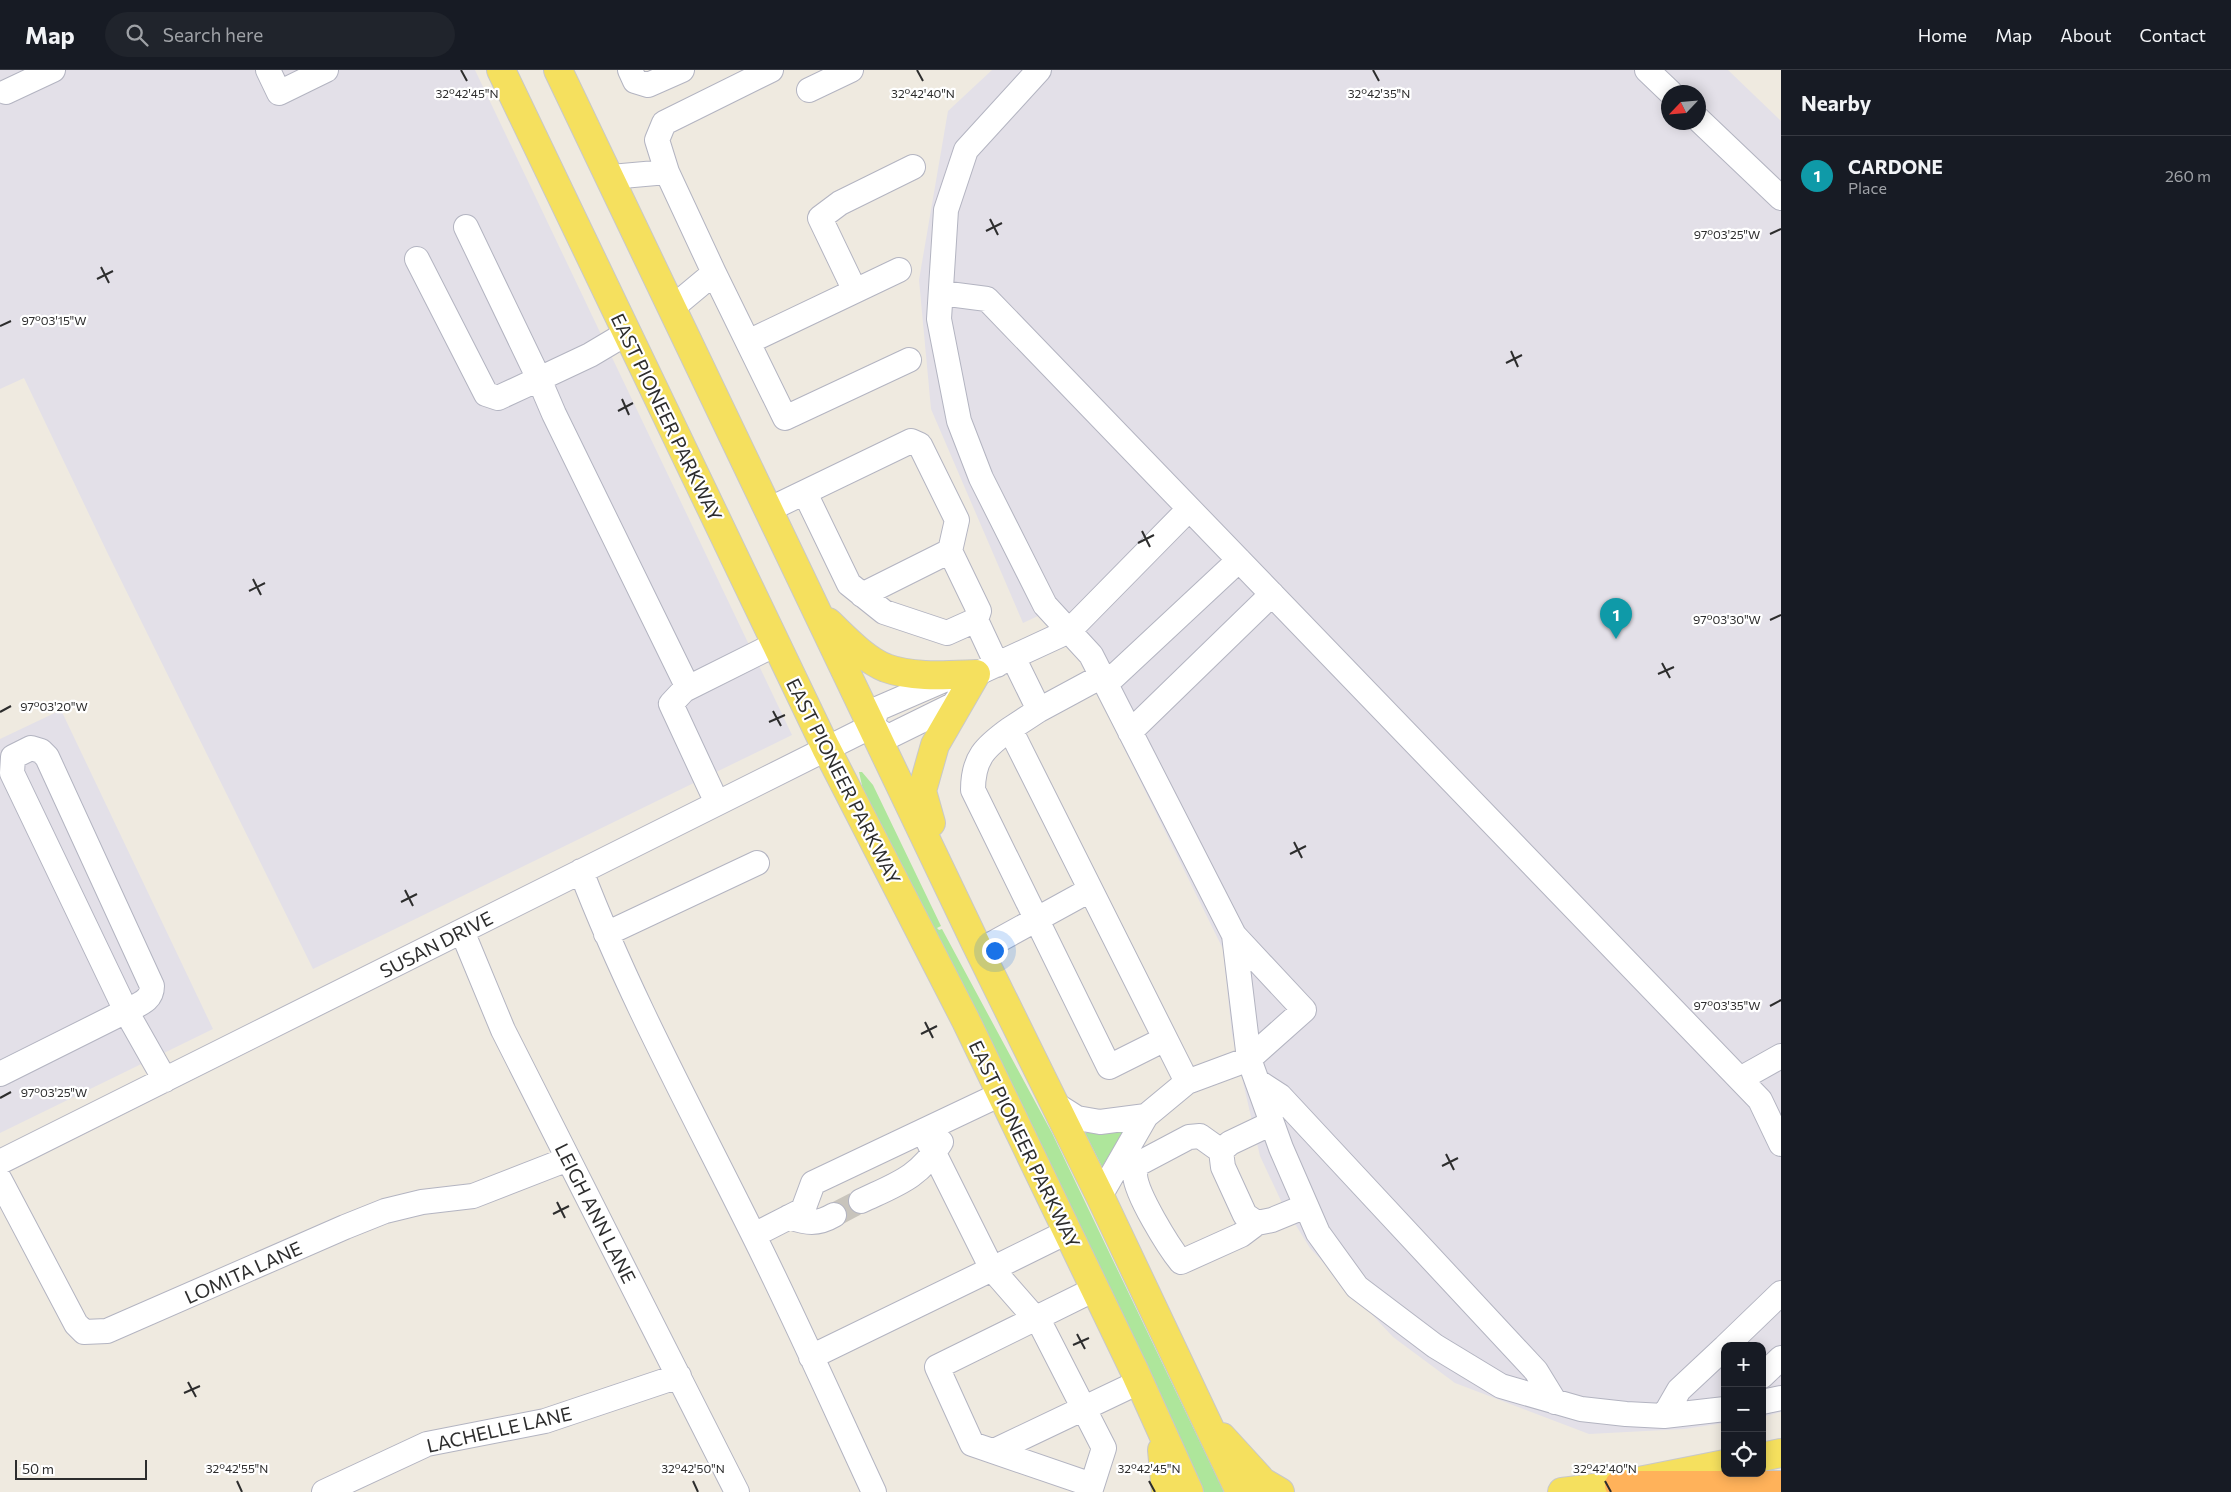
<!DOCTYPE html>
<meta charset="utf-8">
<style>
body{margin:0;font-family:Commissioner,sans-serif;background:#20242c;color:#f1f3f6}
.controls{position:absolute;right:15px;bottom:15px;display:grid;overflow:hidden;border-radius:10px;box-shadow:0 2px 12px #0003}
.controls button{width:45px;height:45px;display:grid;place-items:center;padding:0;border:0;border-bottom:1px solid #363941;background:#171b24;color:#f1f3f6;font:25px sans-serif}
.compass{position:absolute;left:1661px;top:15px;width:45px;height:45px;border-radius:50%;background:#171b24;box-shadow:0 2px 12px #0003;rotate:244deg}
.scale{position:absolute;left:15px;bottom:12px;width:132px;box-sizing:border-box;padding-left:5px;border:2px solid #2d2d2d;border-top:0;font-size:14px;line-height:18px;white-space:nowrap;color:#2d2d2d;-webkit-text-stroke:4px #fff;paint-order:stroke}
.you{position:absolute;left:994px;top:880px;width:18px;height:18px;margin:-12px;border:4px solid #fff;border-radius:50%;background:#1a73e8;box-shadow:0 0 0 8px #1a73e833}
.badge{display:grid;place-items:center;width:32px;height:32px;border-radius:50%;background:#3c4eff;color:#fff;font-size:16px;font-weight:700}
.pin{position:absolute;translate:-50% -41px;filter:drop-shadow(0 1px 2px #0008)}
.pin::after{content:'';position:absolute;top:26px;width:18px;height:15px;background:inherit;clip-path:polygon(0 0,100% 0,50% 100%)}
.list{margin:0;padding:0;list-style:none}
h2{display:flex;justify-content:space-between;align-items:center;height:65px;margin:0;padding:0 20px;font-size:21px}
h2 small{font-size:16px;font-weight:400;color:#9ea1a6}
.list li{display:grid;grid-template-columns:32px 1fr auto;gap:15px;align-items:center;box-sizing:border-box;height:80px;padding:0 20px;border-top:1px solid #363941}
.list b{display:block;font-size:19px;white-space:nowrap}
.list p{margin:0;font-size:16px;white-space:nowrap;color:#9ea1a6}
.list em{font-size:16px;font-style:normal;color:#9ea1a6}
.icon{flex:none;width:28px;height:28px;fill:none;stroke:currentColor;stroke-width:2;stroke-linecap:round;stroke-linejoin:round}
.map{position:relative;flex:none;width:1781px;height:1422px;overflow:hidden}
header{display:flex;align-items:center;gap:30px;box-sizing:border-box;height:70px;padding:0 25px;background:#171b24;border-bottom:1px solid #363941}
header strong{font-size:24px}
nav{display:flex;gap:28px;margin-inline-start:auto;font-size:18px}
.search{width:350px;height:45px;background:#20242c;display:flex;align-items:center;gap:12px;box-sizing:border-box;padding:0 18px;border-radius:28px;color:#9ea1a6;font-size:19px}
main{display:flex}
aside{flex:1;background:#171b24}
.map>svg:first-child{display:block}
.industrial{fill:#e3e0e8;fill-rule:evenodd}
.green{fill:#aee69b}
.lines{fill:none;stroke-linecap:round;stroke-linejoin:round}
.minor-tunnel{stroke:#c8c4bc;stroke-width:24;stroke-dasharray:24 12;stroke-linecap:butt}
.minor-casing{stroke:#b3b4c1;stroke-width:26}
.major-casing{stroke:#c8c8c8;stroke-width:30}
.highway-casing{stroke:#c8c8c8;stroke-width:30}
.minor{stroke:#fff;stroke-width:24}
.major{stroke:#f5e05e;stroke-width:28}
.highway{stroke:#ffb25a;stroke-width:28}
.ticks{fill:none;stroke:#2d2d2d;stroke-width:2}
.labels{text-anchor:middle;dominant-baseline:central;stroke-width:4.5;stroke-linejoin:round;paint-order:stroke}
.street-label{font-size:19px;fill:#2d2d2d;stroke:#fff}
.ticks-label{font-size:12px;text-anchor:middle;fill:#2d2d2d;stroke:#fff;stroke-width:4.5;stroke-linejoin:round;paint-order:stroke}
</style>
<header>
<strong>Map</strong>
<div class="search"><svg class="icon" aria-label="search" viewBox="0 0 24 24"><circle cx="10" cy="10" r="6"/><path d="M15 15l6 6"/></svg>Search here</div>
<nav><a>Home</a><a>Map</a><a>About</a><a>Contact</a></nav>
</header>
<main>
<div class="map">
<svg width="1781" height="1422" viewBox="0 0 1781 1422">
<rect width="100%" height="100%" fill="#efeae0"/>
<!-- industrial -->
<path class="industrial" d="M 0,0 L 475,0 L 792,665 L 313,899 L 108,484 L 24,308 L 0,319 Z
M 992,0 L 1728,0 L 1781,51 L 1781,1342 L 1762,1347 L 1762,1276 L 1725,1276 L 1725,1353 L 1684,1359 L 1589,1364 L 1455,1313 L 1393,1267 L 1310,1178 L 1282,1133 L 1260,1086 L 1232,964 L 1223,879 L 1055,538 L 1023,553 L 931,339 L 919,210 L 948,41 ZM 1668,22 L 1698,22 L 1698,52 L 1668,52 Z
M 61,640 L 213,959 L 0,1063 L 0,669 Z"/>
<!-- green -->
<path class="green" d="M 859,702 L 862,702 L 873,715 L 941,856 L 937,858 L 939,860 L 942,859 L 1052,1063 L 1224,1422 L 1200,1422 L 863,720 Z
M 1125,1060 L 1126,1063 L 1115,1075 L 1102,1097 L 1085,1063 Z"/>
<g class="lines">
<!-- minor-tunnel -->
<path class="minor-tunnel" d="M 834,1145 L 861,1131"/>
<defs>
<path id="minor" d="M 268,0 L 279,23 L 326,0
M 630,0 L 635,11 L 648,15 L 682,0
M 1039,0 L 966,80 L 946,140 L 939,249 L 959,351 L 981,408 L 1045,535 L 1091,585 L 1234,865 L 1249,989 L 1281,1078 L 1318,1163 L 1357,1217 L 1435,1276 L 1501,1316 L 1581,1339 L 1626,1344 L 1664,1346 L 1725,1339
M 1647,0 L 1670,22
M 809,20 L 851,0
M 6,22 L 53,0
M 1698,49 L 1781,128
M 667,102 L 657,70 L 664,53 L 771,0
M 611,107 L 667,102 L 714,203 L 672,238
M 417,189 L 486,324 L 498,328 L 539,309 L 466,157
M 714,203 L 785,348 L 909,290
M 855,221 L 820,148 L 840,133 L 913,97
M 941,223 L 987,229 L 1760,1030 L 1781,1074
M 627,263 L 590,285 L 539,309 L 554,344 L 688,618
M 748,272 L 899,200
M 768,440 L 911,371 L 920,375 L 957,450 L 950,481 L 979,541 L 976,550 L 947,563 L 884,542 L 849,514 L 805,423
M 862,525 L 950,481
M 976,550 L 997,595
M 1013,587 L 1039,640 L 1102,606
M 1106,614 L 1239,490
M 1039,640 L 1010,659 L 1187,1012
M 872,656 L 877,639 L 944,610 L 976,604 L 1069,561 L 1189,439
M 872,656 L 888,667 L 953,635 L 963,622
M 1010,659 C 985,677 973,688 973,720 L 1109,997 L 1165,969
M 1130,662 L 1272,524
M 31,678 L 41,681 L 47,687 L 152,916 C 152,931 139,934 126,941 L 12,703 L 13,687 Z
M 717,733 L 671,634 L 684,620 L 776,574
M 581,801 C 629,926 693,1043 752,1162 C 795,1248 834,1336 874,1422
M 462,861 L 503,960 L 737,1422
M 606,864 L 757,793
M 979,881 L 1090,820
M 0,1004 L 126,941 L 165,1010
M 1740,1009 L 1781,986
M 1257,1011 L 1280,1026 L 1536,1301 L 1555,1332
M 1055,1034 L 1077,1048 L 1100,1052 L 1146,1046
M 1272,1053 L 1230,1073 L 1221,1081 L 1223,1097 L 1245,1145 L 1257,1153 L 1272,1150 L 1306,1136
M 923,1061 L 992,1199 L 1067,1162
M 1221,1081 L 1200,1066 L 1189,1067 L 1138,1094 C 1137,1097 1135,1101 1135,1105 C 1136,1124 1168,1176 1181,1192 L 1241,1165 L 1257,1153
M 0,1092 L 872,656
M 0,1110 L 76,1254 L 84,1262 L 107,1261 L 345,1157 L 385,1141 L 422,1132 L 473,1126 L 568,1089
M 1100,1126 L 1146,1046 L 1187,1012 L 1249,989 L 1304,940 L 1234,865
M 861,1131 C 897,1114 919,1108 941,1072
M 789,1147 C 807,1153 817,1155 834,1145
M 754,1165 L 803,1140 L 813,1113 L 1001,1024
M 1726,1276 L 1781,1223
M 811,1287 L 992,1199 L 1041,1255 L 1104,1378 L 1090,1422
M 1762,1306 L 1781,1288
M 1762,1332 L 1781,1328
M 1664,1346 L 1679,1320 L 1725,1277
M 994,1381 L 1139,1312
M 1092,1415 L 972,1374 L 937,1297 L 1095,1219
M 324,1422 L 427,1374 L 545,1351 L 679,1306"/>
<path id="major" d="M 501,0 L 826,678 L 966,951 L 1134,1300 L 1189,1422
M 558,0 L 975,872 L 1100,1126 L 1240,1422
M 828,552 C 845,568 864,589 886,598 C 913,608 948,605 976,604 L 935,675 L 922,721 L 931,753
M 1222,1367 L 1263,1412 L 1280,1422
M 1162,1380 L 1166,1422
M 1762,1387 L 1781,1383
M 1562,1422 L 1619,1415 L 1725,1394"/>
<path id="highway" d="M 1619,1415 L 1781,1415"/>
</defs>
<!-- minor casing -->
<use href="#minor" class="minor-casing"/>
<!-- major casing -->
<use href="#major" class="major-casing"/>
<!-- highway casing -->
<use href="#highway" class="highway-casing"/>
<!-- minor -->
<use href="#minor" class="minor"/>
<!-- major -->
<use href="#major" class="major"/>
<!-- highway -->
<use href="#highway" class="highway"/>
</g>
<!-- ticks -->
<path class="ticks" d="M 461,0 L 467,11M 917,0 L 923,11M 1373,0 L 1379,11M 990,149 L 998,165M 986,161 L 1002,153M 1770,164 L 1781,159M 101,197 L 109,213M 97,209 L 113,201M 0,256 L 11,251M 1511,281 L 1518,297M 1506,293 L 1522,285M 622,329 L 629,345M 618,341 L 633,333M 1142,461 L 1150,477M 1138,473 L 1154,465M 253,509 L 261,525M 249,521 L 265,513M 1770,550 L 1781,545M 1662,593 L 1670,608M 1658,604 L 1674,597M 773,641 L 781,656M 0,642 L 11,636M 769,652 L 785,645M 1294,772 L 1302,788M 1290,784 L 1306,776M 405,820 L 413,836M 401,832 L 417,824M 1770,936 L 1781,930M 925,952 L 933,968M 921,964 L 937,956M 0,1028 L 11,1022M 1446,1084 L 1454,1100M 1442,1096 L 1458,1088M 557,1132 L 565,1148M 553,1144 L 569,1136M 1077,1264 L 1085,1279M 1073,1275 L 1089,1268M 188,1312 L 196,1327M 184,1323 L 200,1316M 237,1411 L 242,1422M 693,1411 L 698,1422M 1149,1411 L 1155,1422M 1605,1411 L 1611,1422"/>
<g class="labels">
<!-- street labels -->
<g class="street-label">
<text transform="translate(667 347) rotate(64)">EAST PIONEER PARKWAY</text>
<text transform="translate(844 711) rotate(63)">EAST PIONEER PARKWAY</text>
<text transform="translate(436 874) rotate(-27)">SUSAN DRIVE</text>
<text transform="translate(1025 1074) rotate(64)">EAST PIONEER PARKWAY</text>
<text transform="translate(596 1143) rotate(63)">LEIGH ANN LANE</text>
<text transform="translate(243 1202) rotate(-24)">LOMITA LANE</text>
<text transform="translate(499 1359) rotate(-13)">LACHELLE LANE</text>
</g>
</g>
<g class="ticks-label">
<text x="467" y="28">32°42'45"N</text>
<text x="923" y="28">32°42'40"N</text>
<text x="1379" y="28">32°42'35"N</text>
<text x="1727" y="169">97°03'25"W</text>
<text x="54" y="255">97°03'15"W</text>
<text x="1727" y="554">97°03'30"W</text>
<text x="54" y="641">97°03'20"W</text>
<text x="1727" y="940">97°03'35"W</text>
<text x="54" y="1027">97°03'25"W</text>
<text x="237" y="1403">32°42'55"N</text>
<text x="693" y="1403">32°42'50"N</text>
<text x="1149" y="1403">32°42'45"N</text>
<text x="1605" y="1403">32°42'40"N</text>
</g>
</svg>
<div class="controls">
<button>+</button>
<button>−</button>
<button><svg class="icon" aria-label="locate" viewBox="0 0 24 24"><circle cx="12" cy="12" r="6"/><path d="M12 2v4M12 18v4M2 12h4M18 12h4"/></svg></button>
</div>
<svg class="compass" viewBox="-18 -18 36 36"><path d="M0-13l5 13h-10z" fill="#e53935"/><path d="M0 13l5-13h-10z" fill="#9ea1a6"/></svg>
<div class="scale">50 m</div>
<div class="you"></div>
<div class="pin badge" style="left:1616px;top:569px;background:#0f9aa8">1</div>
</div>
<aside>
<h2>Nearby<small></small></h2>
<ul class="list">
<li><span class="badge" style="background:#0f9aa8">1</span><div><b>CARDONE</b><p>Place</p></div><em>260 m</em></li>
</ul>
</aside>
</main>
